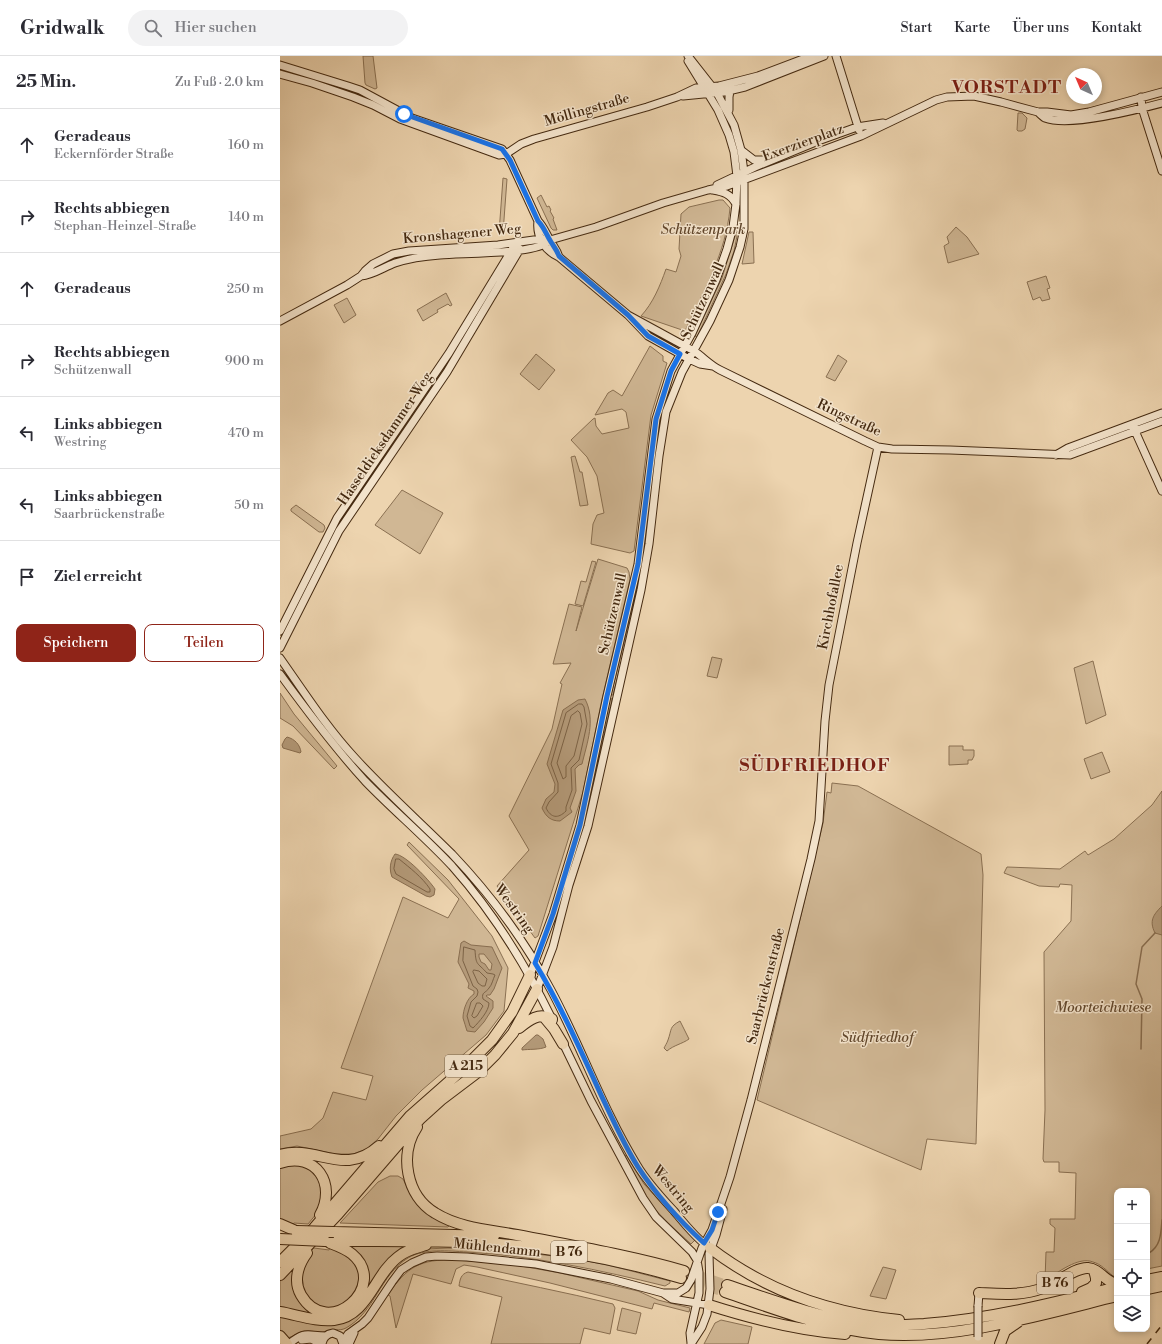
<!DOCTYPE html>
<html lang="de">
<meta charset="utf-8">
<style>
body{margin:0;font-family:"Libre Bodoni",serif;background:#f2f2f3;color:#2b2b33}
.controls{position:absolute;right:12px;bottom:12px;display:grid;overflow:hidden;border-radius:8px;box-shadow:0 2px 6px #0003}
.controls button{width:36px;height:36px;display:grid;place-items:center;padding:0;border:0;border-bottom:1px solid #e1e1e2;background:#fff;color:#2b2b33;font:20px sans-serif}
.compass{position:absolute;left:786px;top:12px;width:36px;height:36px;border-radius:50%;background:#fff;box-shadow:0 2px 6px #0003;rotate:316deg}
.stop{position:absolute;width:12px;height:12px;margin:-9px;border:3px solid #1a73e8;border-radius:50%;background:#fff}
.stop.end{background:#1a73e8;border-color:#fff;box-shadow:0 1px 4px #0008}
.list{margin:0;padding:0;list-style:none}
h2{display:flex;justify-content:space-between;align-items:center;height:52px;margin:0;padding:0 16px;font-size:17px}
h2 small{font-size:13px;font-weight:400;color:#7c7c81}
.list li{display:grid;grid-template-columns:26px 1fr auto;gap:12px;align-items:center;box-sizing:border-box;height:72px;padding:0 16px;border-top:1px solid #e1e1e2}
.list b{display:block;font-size:15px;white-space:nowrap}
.list p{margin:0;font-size:13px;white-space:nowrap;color:#7c7c81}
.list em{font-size:13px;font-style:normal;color:#7c7c81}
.actions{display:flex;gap:8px;padding:12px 16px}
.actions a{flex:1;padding:9px 0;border:1px solid #8f2418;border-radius:8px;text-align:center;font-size:14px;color:#8f2418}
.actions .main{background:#8f2418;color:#fff}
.icon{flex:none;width:22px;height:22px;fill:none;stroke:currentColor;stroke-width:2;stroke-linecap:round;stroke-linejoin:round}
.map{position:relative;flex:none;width:882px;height:1288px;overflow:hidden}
header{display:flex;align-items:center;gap:24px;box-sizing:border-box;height:56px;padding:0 20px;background:#fff;border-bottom:1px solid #e1e1e2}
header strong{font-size:19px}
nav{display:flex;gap:22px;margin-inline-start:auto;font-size:14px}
.search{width:280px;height:36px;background:#f2f2f3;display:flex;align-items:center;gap:10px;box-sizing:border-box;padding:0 14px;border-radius:22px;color:#7c7c81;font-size:15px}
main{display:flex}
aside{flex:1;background:#fff}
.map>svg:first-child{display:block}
.green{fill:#d0b794;stroke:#8a7052}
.water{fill:#b49a79;stroke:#886d4f;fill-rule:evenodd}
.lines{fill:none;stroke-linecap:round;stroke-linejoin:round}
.shore{stroke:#7c6245;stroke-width:1}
.stream{stroke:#886d4f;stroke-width:1.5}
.highway-tunnel{stroke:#cbb28f;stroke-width:10;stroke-dasharray:10 5;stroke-linecap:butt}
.secondary-casing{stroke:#452a11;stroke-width:9}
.highway-casing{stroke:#452a11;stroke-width:12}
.secondary{stroke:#f3e3cb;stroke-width:7}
.highway{stroke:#edd4af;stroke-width:10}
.rail{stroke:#452a11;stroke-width:1.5;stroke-dasharray:7 7;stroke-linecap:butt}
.secondary-bridge-casing{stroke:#452a11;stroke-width:9;stroke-linecap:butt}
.highway-bridge-casing{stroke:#452a11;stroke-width:12;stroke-linecap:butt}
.secondary-bridge{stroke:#f3e3cb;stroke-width:7}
.highway-bridge{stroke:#edd4af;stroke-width:10}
.route{stroke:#1a73e8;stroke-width:5}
.labels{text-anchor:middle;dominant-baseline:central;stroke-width:3;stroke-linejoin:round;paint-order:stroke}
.shield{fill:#f3e3cb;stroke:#796249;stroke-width:1}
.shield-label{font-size:13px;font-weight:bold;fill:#452a11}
.street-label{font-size:14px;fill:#452a11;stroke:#f3e3cb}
.park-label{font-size:14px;font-style:italic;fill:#61462b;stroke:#f3e3cb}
.district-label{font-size:18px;font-weight:bold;letter-spacing:1px;fill:#7a1f14;stroke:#f3e3cb}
</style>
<header>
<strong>Gridwalk</strong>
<div class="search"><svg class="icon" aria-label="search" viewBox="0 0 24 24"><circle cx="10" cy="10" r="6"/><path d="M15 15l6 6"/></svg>Hier suchen</div>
<nav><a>Start</a><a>Karte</a><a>Über uns</a><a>Kontakt</a></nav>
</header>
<main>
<aside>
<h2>25 Min.<small>Zu Fuß · 2.0 km</small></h2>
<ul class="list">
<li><svg class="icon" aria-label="ahead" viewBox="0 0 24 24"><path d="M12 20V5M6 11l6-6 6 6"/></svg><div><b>Geradeaus</b><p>Eckernförder Straße</p></div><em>160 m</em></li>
<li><svg class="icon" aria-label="right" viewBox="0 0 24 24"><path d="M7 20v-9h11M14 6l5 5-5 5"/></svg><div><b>Rechts abbiegen</b><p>Stephan-Heinzel-Straße</p></div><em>140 m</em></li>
<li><svg class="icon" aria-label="ahead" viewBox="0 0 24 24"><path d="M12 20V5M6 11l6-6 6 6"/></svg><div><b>Geradeaus</b></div><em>250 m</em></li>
<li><svg class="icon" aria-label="right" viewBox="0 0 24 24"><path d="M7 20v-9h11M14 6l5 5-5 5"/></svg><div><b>Rechts abbiegen</b><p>Schützenwall</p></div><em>900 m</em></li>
<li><svg class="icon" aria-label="left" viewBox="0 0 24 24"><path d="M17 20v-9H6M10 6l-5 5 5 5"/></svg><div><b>Links abbiegen</b><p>Westring</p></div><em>470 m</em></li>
<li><svg class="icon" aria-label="left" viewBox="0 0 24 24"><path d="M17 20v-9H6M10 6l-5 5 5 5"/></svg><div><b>Links abbiegen</b><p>Saarbrückenstraße</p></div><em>50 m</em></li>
<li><svg class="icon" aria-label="arrive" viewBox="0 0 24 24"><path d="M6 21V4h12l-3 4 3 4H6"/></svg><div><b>Ziel erreicht</b></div></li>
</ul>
<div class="actions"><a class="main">Speichern</a><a>Teilen</a></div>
</aside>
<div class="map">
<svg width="882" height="1288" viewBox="0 0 882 1288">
<rect width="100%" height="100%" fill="#edd4af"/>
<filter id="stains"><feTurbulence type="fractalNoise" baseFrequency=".005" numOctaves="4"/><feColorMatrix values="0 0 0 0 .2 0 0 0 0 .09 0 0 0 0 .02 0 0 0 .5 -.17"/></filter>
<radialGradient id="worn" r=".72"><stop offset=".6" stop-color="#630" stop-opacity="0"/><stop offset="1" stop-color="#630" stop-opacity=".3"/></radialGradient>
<!-- green -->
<path class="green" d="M 83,0 L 93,0 L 97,32 L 95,33 L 86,29 L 85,27 Z
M 738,57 L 742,57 L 747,62 L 745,73 L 742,75 L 738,75 L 737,74 Z
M 223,122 L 227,123 L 223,177 L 219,177 Z
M 261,139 L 267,151 L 269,150 L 271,154 L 270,155 L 274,162 L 273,163 L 277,174 L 273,174 L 271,172 L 257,142 Z
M 439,144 L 443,144 L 450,152 C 446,197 424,234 405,275 L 361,260 C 373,247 380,230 386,213 L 396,216 L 401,200 L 399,193 L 401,158 L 409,151 Z
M 676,171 L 687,181 L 699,198 L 668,207 L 664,190 L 669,187 L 667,181 Z
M 458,175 L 454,195 L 446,218 L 417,281 L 415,280 L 442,222 L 456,177 Z
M 469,176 L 473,176 L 474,207 L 462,208 Z
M 766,220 L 770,232 L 767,233 L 770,243 L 762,245 L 760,241 L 753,244 L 747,226 Z
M 166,237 L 172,249 L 170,250 L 168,248 L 157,254 L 158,256 L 143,265 L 137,254 Z
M 67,242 L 76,259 L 64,267 L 54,249 Z
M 370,290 L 383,300 L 383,305 L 387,307 L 371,359 L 354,495 L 350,497 L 311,488 L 313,468 L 317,459 L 324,457 L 317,420 L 307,401 L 291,384 L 313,363 L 315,362 L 316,370 L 322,378 L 349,372 L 346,356 L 342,353 L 315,359 L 328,337 L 333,334 L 342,340 Z
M 256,298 L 275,314 L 259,334 L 240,318 Z
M 558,299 L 567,305 L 555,325 L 546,321 Z
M 295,400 L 300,416 L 302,416 L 308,449 L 300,450 L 291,401 Z
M 122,434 L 163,457 L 140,498 L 95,469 Z
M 16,449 L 44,469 L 45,472 L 43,476 L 39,476 L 11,455 L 11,453 Z
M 318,503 L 347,512 L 349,516 L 350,523 L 322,643 L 303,736 L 258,880 L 255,882 L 217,830 L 249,794 L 229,760 L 272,673 L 282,628 L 280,627 L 291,607 L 276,608 L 273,608 L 289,548 L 302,551 L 296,575 Z
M 312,505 L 316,506 L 303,550 L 295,548 L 301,525 L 306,526 Z
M 357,521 L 359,521 L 347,584 L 333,639 L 331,639 L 349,565 Z
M 432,601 L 442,603 L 437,622 L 427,620 Z
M 813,605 L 826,659 L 806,668 L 794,612 Z
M 0,637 L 14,658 L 57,710 L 54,713 L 13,670 L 0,662 Z
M 330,642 L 332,643 L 309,745 L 308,746 Z
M 669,690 L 683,690 L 683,694 L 694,694 L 694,700 L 692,704 L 688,704 L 688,708 L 669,709 Z
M 822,696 L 830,716 L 811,723 L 804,703 Z
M 552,727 L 578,730 L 701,798 L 703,819 L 696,1088 L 647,1083 L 641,1114 L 477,1044 L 543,767 L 547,736 L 551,737 Z
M 882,735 L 882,1210 L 867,1213 L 867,1135 L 837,1135 L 837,1220 L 833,1220 C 827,1215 821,1208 813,1206 C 798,1200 778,1217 765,1224 L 766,1196 L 774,1196 L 775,1172 L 770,1168 L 770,1163 L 795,1163 L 796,1117 L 779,1116 L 779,1106 L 764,1106 L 763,1103 L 765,1054 L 764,896 L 791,865 L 792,829 L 780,828 L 779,831 L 759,830 L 724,817 L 727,811 L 780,813 L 805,795 L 808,799 L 834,783 L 872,749 Z
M 129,786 L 168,824 L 212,880 L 228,912 L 224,955 L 206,979 L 142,1034 L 116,1060 L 98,1083 L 87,1093 L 73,1098 L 55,1098 L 17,1090 L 0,1093 L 0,1080 L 31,1073 L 43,1062 L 53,1036 L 86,1044 L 93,1020 L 61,1012 L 123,841 L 168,862 L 179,843 L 127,789 Z
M 400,965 L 409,983 C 402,988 394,989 387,995 L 384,992 C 385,990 387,987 388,984 C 392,973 389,971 400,965 Z
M 346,1099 L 364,1128 L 415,1184 L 411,1188 C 396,1174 380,1161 368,1144 C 358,1130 351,1115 344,1100 Z
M 10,1106 L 33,1113 L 44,1135 L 37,1157 L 28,1168 L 14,1167 L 13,1168 L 0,1165 L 0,1110 Z
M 110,1120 L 118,1120 L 123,1123 L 131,1139 L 141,1152 L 171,1168 L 168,1171 L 60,1167 L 98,1126 Z
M 63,1189 L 133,1190 C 122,1194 113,1201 105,1210 C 90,1229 81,1260 52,1262 C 34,1263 17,1256 0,1253 L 0,1225 L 14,1212 L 16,1213 C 6,1262 75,1276 84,1230 C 86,1221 85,1213 80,1206 C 76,1198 68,1195 63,1189 Z
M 34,1192 L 49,1194 L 50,1192 L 62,1195 L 75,1205 L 81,1224 L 70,1246 L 48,1254 L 29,1246 L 19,1222 L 31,1195 Z
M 168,1192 C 214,1194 261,1197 307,1205 C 335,1210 362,1218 390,1225 L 390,1227 L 385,1230 C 320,1214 254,1200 187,1196 C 168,1195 145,1192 128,1202 C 100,1219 95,1256 66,1272 C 60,1275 57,1273 51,1274 C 47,1274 44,1277 39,1276 C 34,1276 30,1274 24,1275 C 18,1276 14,1280 8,1282 L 0,1275 L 0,1259 L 50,1268 L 103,1223 L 121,1202 L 145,1193 Z
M 175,1204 L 230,1208 L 280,1217 L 358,1235 L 378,1244 L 410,1252 L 409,1256 L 374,1247 L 372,1253 L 270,1227 L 197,1211 L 184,1209 L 176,1213 L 171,1228 L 133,1218 L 116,1272 L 110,1240 L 108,1239 C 127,1210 141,1203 175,1204 Z
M 603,1211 L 616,1214 L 606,1243 L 590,1240 Z
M 188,1216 C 236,1227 285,1236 333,1248 L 335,1252 L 330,1278 L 304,1272 L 300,1288 L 211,1288 L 222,1241 L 179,1230 C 180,1223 181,1218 188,1216 Z
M 342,1252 L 361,1257 L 356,1278 L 337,1274 Z
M 441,1264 L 472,1271 L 468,1288 L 424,1288 L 435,1267 Z"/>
<!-- water -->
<path class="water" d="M 305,643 C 316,664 307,687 302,708 L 299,709 L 295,713 L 296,735 L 290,752 L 292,756 L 280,765 C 271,765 266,761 262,752 L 266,743 L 274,736 L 275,728 L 267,708 L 283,654 L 298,644 Z
M 7,681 C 15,683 20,689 21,696 L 20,697 L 3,692 L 2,689 L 5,683 Z
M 115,798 C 126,799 149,824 155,833 L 154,839 L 150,841 L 146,840 L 112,821 C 109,813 110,805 115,798 Z
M 882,850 L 882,879 L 875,877 C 869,865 873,859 882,850 Z
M 184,885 L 191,889 L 212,891 L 222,912 L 214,933 L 210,939 L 207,939 L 206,940 L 213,945 L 213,952 L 204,966 L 195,976 L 187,975 C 186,971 184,966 183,962 C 183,954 187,942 194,938 L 194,935 L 188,932 L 189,928 L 178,906 L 181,887 ZM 199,898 L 204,898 L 212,908 L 211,914 L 209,914 L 205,908 L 201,906 L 199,901 Z
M 256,979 L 258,979 L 263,983 L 266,991 C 259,994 249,993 242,994 L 242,992 Z"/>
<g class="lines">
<!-- shore -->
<path class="shore" d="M 299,648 L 302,648 L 304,651 L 307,668 L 299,704 L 291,712 L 292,734 L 286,751 L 286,755 C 278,763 271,762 266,752 L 269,746 L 278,736 L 278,727 L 271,708 L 286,657 Z
M 298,655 L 300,657 L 302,668 L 294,700 L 286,710 L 286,721 L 283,723 L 277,707 L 291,660 Z
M 116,803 L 119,803 C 130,812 142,821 150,833 L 150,836 L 147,836 L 116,818 L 114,813 Z
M 184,891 L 195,894 C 196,910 197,906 207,917 L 213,918 L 215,919 C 213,923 212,929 209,932 C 206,937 201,936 203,943 L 209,947 C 209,955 199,966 193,972 L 190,970 L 187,960 L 191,946 L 197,940 L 198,936 L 197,933 L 193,930 L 183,905 Z
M 194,914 L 199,915 L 207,923 L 205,930 L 202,930 L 198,927 L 193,916 Z
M 197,947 L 200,947 L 203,950 L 197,960 L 194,962 L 192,960 Z"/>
<!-- stream -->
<path class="stream" d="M 861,993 L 862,943 L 856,928 L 862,891 L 875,877
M 869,1197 C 881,1190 881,1177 882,1164"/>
<!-- highway-tunnel -->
<path class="highway-tunnel" d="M 404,1215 L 447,1229
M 401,1222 L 445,1236"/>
<defs>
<path id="secondary" d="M 556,0 L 579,74
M 0,9 L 68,30 L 80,34 L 132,62 L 222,93 L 230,104 L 258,165 C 264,171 266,178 271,186 C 274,191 277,194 279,201
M 0,18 L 32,27 L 73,41 L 93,49 L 120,63 L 219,99 L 226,98
M 403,40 L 444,36 L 465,31 L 544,0
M 861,41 L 862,52 L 882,115
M 449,54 L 449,41 L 450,35
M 758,56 C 760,58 763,61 765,62 C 789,71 856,54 882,47
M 461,94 L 474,104 L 486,104
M 226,98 L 241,88 L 254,83 L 367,51 L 397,41 L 416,32 L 439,30 L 478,20 L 531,0
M 437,129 L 475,111 L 538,85 L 577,71 L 603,67
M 432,134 C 443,136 450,137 456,148
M 258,165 C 256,181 265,195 279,201 L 348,259 L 368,280 L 409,303 L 420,308 L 433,310
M 81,220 C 93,219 104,211 115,207 C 130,202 145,200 160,199 C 182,197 252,198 266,187
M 348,259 L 414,295 C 423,301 430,309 440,314 L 585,385 L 598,391 L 612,393 L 670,394 L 790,399 L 882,365
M 0,265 L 67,229 L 81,220 L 85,215 L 93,208 L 113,198 L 129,195 L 218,189 L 261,183 L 270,184 L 316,171 L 383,147 L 428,134 L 447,130 L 581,80 L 656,44 L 667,41 L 694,40 L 721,46 L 758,56 L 767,56 L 791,59 L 809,56 L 882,36
M 855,371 L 855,375 L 882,435
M 776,399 L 788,392 L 882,357
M 0,575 L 57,462 L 169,297 L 236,187
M 0,592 L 59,475 L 167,316 L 240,193
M 0,602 C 24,636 47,672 75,702 C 106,736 140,766 172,798 C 210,838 245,885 271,934 C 302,992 323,1054 357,1109 C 367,1126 381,1141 394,1155 C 404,1167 414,1180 427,1190
M 0,618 C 27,655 54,691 85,725 C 113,754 144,780 172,810 C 213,856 246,909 273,965
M 250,919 L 273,858 L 300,769 L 327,640 L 358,508 L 376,363 L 391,315 L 412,277 L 436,224 L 447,193 L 453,171 L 456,148 L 457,120 L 454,96 L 449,79 L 438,54 L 408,5
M 257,933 L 273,891 L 289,829 L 308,770 L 361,534 L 369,488 L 379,400 L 386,356 L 402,316 L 430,265 L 449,224 L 460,191 L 464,173 L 464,116 L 461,94 L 454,69 L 437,37 L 408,0
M 282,985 L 311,1045 L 363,1142 L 376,1161 L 412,1196 L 417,1204 L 419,1216 L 419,1237 L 410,1277 L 411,1287
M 383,1237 L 392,1243 L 429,1249
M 698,1250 L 699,1237
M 22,1284 L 31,1283 L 41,1288
M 63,1285 L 68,1278 L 82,1268 L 88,1262 L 112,1226 L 121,1214 L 132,1207 L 146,1201 L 157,1200 L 187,1201 L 256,1208 L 331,1223 L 383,1237 L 398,1237 L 406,1232 L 411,1224 L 422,1192 L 432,1174 L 450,1121 L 471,1044 L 531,803 L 539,765 L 545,665 L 549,629 L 577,487 L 598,391
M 9,1288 C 26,1274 27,1280 46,1280
M 42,1288 C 43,1282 46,1278 53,1277 L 60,1280 L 63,1288
M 69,1288 L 74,1277
M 411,1288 L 422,1271 L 427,1258 L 430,1233 L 429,1198 L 436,1179 L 443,1153"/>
<path id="highway" d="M 264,961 L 274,973 L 283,988
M 239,972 C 249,964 259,956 272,963
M 137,1071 C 119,1098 126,1140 155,1157 C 179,1172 210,1174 237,1179 C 293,1190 349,1199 404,1215
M 0,1099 C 37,1088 63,1122 99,1090
M 0,1107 C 36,1095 57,1128 40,1159
M 0,1168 L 16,1175
M 54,1176 L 214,1180
M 45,1185 C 98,1185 151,1184 204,1187 C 271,1191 337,1203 401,1222
M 430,1192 C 486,1235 549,1257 619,1264
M 27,1197 C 18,1209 13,1225 21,1239 C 48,1285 110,1230 72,1198 C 66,1193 58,1190 50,1187
M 0,1206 L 34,1172 L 130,1060 L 181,1015 L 212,984 L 232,956 L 250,919
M 0,1219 L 58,1158 L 140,1063 L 161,1044 L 198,1016 L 215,999 L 233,977 L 257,933
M 867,1224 L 882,1221
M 447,1229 C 492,1244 537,1261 584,1268 C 604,1271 624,1269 644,1268 C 710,1263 773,1247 837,1231
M 867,1233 L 882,1230
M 445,1236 C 495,1253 545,1273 599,1278 C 674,1285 764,1258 837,1240
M 802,1236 L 811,1232 L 816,1227 L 816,1222 L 814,1214
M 699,1237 C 721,1238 742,1240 763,1232 C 776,1228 795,1211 808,1212 C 820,1213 825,1226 837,1228
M 429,1249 C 473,1263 519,1275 565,1278
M 0,1256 C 18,1259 36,1266 54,1264 C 88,1260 94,1219 118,1201 C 126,1194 136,1192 146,1189
M 0,1280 L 7,1288
M 720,1288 L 725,1275 L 738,1266"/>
</defs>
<!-- secondary casing -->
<use href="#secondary" class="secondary-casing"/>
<!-- highway casing -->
<use href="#highway" class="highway-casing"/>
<!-- secondary -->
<use href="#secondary" class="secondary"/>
<!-- highway -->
<use href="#highway" class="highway"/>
<!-- rail -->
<path class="rail" d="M 867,1288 L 882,1269"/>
<defs>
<path id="secondary-bridge" d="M 698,1281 L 698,1250"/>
<path id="highway-bridge" d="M 16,1175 L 54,1176
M 0,1183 L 45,1185"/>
</defs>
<!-- secondary-bridge casing -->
<use href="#secondary-bridge" class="secondary-bridge-casing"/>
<!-- highway-bridge casing -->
<use href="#highway-bridge" class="highway-bridge-casing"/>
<!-- secondary-bridge -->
<use href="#secondary-bridge" class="secondary-bridge"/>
<!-- highway-bridge -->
<use href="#highway-bridge" class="highway-bridge"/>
</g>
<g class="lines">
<!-- route -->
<path class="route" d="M 124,58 L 222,93 L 230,104 L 258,165 C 264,171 266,178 271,186 C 274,191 277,194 279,200 L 348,259 L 368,280 L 400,298 L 391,315 L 376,363 L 358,508 L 327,640 L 300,769 L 273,858 L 255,907 C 281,950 301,995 322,1041 C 333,1064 344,1089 358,1111 C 375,1137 401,1166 424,1187 L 432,1174 L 438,1156"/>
</g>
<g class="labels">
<!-- shield labels -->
<g class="shield">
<rect x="165" y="999" width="42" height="22" rx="3"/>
<rect x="271" y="1185" width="36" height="22" rx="3"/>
<rect x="757" y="1216" width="36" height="22" rx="3"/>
</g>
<g class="shield-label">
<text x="186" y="1010">A 215</text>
<text x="289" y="1196">B 76</text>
<text x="775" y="1227">B 76</text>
</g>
<!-- street labels -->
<g class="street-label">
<text transform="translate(307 54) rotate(-16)">Möllingstraße</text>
<text transform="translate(523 87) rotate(-20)">Exerzierplatz</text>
<text transform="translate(182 178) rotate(-5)">Kronshagener Weg</text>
<text transform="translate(423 245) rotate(-65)">Schützenwall</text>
<text transform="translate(569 362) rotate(25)">Ringstraße</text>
<text transform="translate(105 383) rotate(-56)">Hasseldieksdammer Weg</text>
<text transform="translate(551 551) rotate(-79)">Kirchhofallee</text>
<text transform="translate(333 558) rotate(-77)">Schützenwall</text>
<text transform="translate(234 853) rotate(54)">Westring</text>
<text transform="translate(486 930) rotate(-76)">Saarbrückenstraße</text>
<text transform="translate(393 1133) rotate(50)">Westring</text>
<text transform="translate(217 1192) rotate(6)">Mühlendamm</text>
</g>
<!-- park labels -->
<g class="park-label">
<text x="423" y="174">Schützenpark</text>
<text x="823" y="952">Moorteichwiese</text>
<text x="597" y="982">Südfriedhof</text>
</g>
<!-- district labels -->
<g class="district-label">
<text x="727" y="31">VORSTADT</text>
<text x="535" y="709">SÜDFRIEDHOF</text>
</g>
</g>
<rect width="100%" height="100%" filter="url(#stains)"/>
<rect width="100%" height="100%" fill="url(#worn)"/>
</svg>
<div class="controls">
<button>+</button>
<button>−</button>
<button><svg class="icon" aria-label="locate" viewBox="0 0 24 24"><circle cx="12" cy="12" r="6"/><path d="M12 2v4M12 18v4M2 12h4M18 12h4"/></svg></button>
<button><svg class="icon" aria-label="layers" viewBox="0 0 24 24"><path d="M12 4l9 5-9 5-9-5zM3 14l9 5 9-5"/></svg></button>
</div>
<svg class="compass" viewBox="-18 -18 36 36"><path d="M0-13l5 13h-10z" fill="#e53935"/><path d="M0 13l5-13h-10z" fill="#7c7c81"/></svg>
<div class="stop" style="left:124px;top:58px"></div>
<div class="stop end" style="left:438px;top:1156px"></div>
</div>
</main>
